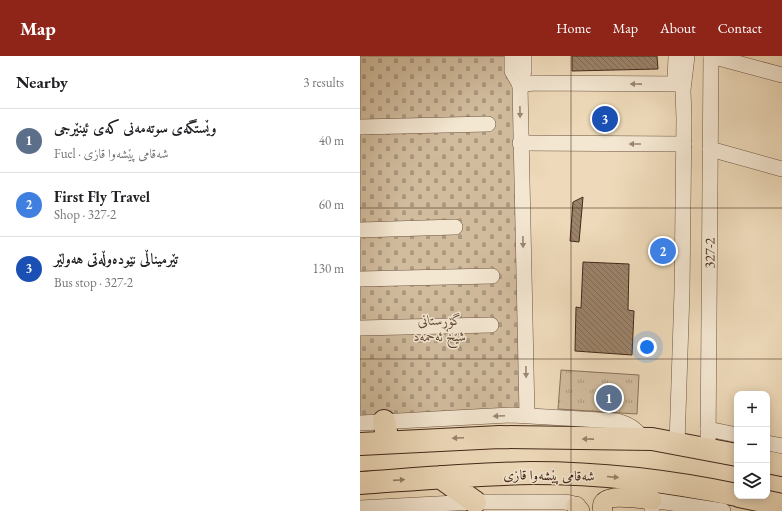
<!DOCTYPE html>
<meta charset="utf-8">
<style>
body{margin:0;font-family:"EB Garamond",Amiri,serif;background:#f6f6f6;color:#202124}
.controls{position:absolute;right:12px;bottom:12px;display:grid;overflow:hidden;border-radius:8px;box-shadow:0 2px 10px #0003}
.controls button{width:36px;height:36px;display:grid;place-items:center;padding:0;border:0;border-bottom:1px solid #e0e0e0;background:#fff;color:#202124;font:20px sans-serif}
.you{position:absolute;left:287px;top:291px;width:14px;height:14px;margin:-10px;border:3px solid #fff;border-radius:50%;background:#1a73e8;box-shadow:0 0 0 6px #1a73e833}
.badge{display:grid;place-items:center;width:26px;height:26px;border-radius:50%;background:#8f2418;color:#fff;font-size:13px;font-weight:700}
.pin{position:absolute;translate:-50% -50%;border:2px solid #fff;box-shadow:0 1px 4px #0006}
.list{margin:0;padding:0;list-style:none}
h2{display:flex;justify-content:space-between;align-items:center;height:52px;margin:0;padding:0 16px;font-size:17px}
h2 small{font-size:13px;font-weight:400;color:#757577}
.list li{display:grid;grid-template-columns:26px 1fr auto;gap:12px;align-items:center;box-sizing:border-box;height:64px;padding:0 16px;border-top:1px solid #e0e0e0}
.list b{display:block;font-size:15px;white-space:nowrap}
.list p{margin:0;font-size:13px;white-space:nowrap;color:#757577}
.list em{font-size:13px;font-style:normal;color:#757577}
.icon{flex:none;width:22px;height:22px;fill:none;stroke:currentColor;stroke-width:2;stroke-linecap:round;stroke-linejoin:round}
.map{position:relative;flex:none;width:422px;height:455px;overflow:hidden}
header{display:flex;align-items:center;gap:24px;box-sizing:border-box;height:56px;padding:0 20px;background:#8f2418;color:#fff}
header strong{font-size:19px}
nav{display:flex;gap:22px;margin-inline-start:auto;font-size:14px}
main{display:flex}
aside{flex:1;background:#fff}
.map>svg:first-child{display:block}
.grass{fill:url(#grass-tufts);stroke:#8a725b}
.cemetery{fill:url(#cemetery-stones);stroke:#8a725b}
.building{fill:url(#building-back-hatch);stroke:#432718}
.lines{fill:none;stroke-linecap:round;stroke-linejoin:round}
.minor-casing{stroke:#6e5440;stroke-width:16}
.major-casing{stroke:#432718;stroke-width:20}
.highway-casing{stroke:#432718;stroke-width:24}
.minor{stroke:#f4e7d2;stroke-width:15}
.major{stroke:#eedaba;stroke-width:19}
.highway{stroke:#eedaba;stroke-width:22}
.oneway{fill:#9c8775}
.oneway2{fill:#988069}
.grid{fill:none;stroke:#432718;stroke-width:1;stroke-opacity:0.55}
.labels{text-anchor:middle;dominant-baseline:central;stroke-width:3;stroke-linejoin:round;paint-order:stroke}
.street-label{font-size:14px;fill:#432718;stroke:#f4e7d2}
.park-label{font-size:14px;font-style:italic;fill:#5f4533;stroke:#f4e7d2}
</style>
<header>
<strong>Map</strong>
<nav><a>Home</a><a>Map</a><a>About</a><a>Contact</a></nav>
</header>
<main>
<aside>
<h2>Nearby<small>3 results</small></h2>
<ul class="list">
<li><span class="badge" style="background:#5c6f8a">1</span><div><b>وێستگەی سوتەمەنی کەی ئینێرجی</b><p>Fuel · شەقامی پێشەوا قازی</p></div><em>40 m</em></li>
<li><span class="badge" style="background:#3f7fe0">2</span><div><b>First Fly Travel</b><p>Shop · 327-2</p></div><em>60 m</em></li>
<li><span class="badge" style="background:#1a4fb4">3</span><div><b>تێرمیناڵی نێودەوڵەتی هەولێر</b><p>Bus stop · 327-2</p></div><em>130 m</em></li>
</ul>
</aside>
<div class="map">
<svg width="422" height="455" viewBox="0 0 422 455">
<defs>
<pattern id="grass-tufts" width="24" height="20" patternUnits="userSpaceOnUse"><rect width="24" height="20" fill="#d1bc9e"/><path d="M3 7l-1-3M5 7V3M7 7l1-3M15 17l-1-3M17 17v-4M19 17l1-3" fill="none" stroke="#ab9980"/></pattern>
<pattern id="cemetery-stones" width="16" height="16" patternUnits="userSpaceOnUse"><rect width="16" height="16" fill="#d1bc9e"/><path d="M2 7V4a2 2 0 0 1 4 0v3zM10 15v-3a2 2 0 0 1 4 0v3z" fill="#ab9980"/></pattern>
<pattern id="building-back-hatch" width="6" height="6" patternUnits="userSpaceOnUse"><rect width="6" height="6" fill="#9c846c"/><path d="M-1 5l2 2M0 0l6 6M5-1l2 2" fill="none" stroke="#816c58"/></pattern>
</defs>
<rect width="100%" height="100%" fill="#eedaba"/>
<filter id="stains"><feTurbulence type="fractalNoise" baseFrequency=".005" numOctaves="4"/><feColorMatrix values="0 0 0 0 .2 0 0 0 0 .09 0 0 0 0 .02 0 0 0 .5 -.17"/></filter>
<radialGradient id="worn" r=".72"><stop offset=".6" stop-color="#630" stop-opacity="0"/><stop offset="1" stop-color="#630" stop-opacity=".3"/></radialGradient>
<!-- grass -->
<path class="grass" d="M 201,314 L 279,319 L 277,358 L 198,353 Z"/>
<!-- cemetery -->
<path class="cemetery" d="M 0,0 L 155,0 L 161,352 L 0,362 Z"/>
<!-- building -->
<path class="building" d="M 212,0 L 297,0 L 298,13 L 212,15 Z
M 223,141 L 219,186 L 210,185 L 213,146 Z
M 223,206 L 269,208 L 268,254 L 274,255 L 272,299 L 215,295 L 216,251 L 221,252 Z"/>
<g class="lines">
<defs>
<g id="minor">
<path d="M 152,0 L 152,15 L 160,29 L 164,15 L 164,0"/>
<path d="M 351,0 L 422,19"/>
<path d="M 315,25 L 316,0"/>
<path d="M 0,71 L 128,68"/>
<path d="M 160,87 L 324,88"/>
<path d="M 350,93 L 422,113"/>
<path d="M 0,174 L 95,171"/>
<path d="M 0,223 L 132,220"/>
<path d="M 0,272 L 131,269"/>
<path d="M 167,359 L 160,29 L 173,27 L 323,28"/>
<path d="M 0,367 L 152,359 L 257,365 C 269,368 276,373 283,383"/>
<path d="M 348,373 L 377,379"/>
<path d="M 407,387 L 422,390"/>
<path d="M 317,388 L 322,235 L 324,63 L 323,34 L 327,0"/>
<path id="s1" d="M 348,393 L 351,0"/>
<path d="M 0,452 L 115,446 L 203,446 C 209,446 213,447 216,450 L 217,455"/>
<path d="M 292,455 L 292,444 L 363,455"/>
</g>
<path id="major" d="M 216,450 L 220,455
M 243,455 C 242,452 242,448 244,446 C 251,438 281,443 292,444"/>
<path id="highway" d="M 24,365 L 28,386
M 0,388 L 140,381 L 292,383 L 377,399
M 407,406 L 422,409
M 80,421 L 115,446
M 0,427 C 57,423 115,418 172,417 C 241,417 310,425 377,439
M 379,440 L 422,449"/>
</defs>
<!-- minor casing -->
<use href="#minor" class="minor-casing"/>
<!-- major casing -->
<use href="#major" class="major-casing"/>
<!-- highway casing -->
<use href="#highway" class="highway-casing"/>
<!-- minor -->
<use href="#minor" class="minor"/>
<!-- major -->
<use href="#major" class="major"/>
<!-- highway -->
<use href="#highway" class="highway"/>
</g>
<!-- one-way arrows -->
<defs><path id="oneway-solid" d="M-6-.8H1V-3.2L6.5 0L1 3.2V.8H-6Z"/></defs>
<g class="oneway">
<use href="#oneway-solid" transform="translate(276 28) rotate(-179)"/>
<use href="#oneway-solid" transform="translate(160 56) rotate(89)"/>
<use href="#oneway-solid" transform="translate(275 88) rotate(-180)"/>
<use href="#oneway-solid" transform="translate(163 186) rotate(89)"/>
<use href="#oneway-solid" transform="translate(166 316) rotate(89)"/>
<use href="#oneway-solid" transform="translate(139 360) rotate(177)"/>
</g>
<g class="oneway2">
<use href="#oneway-solid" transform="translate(98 382) rotate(177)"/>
<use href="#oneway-solid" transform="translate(228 383) rotate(-179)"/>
<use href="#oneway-solid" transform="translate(253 421) rotate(5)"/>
<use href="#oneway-solid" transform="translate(39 424) rotate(-4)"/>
</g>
<!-- grid -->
<path class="grid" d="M 211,0 L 211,455M 0,152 L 422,152M 0,303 L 422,303"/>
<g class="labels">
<!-- street labels -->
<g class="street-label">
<text stroke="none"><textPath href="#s1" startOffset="196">327-2</textPath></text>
<text transform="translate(189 419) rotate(1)">شەقامی پێشەوا قازی</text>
</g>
<!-- park labels -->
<g class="park-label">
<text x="80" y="264">گۆڕستانی<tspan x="80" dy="16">شێخ ئەحمەد</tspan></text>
</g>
</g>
<rect width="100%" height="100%" filter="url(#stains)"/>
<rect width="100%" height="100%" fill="url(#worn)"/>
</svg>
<div class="controls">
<button>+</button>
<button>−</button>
<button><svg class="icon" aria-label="layers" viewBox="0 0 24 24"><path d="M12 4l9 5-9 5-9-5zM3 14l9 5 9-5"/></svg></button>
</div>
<div class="you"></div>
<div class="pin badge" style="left:249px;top:342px;background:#5c6f8a">1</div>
<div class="pin badge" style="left:303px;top:195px;background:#3f7fe0">2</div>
<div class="pin badge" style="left:245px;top:63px;background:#1a4fb4">3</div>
</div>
</main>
